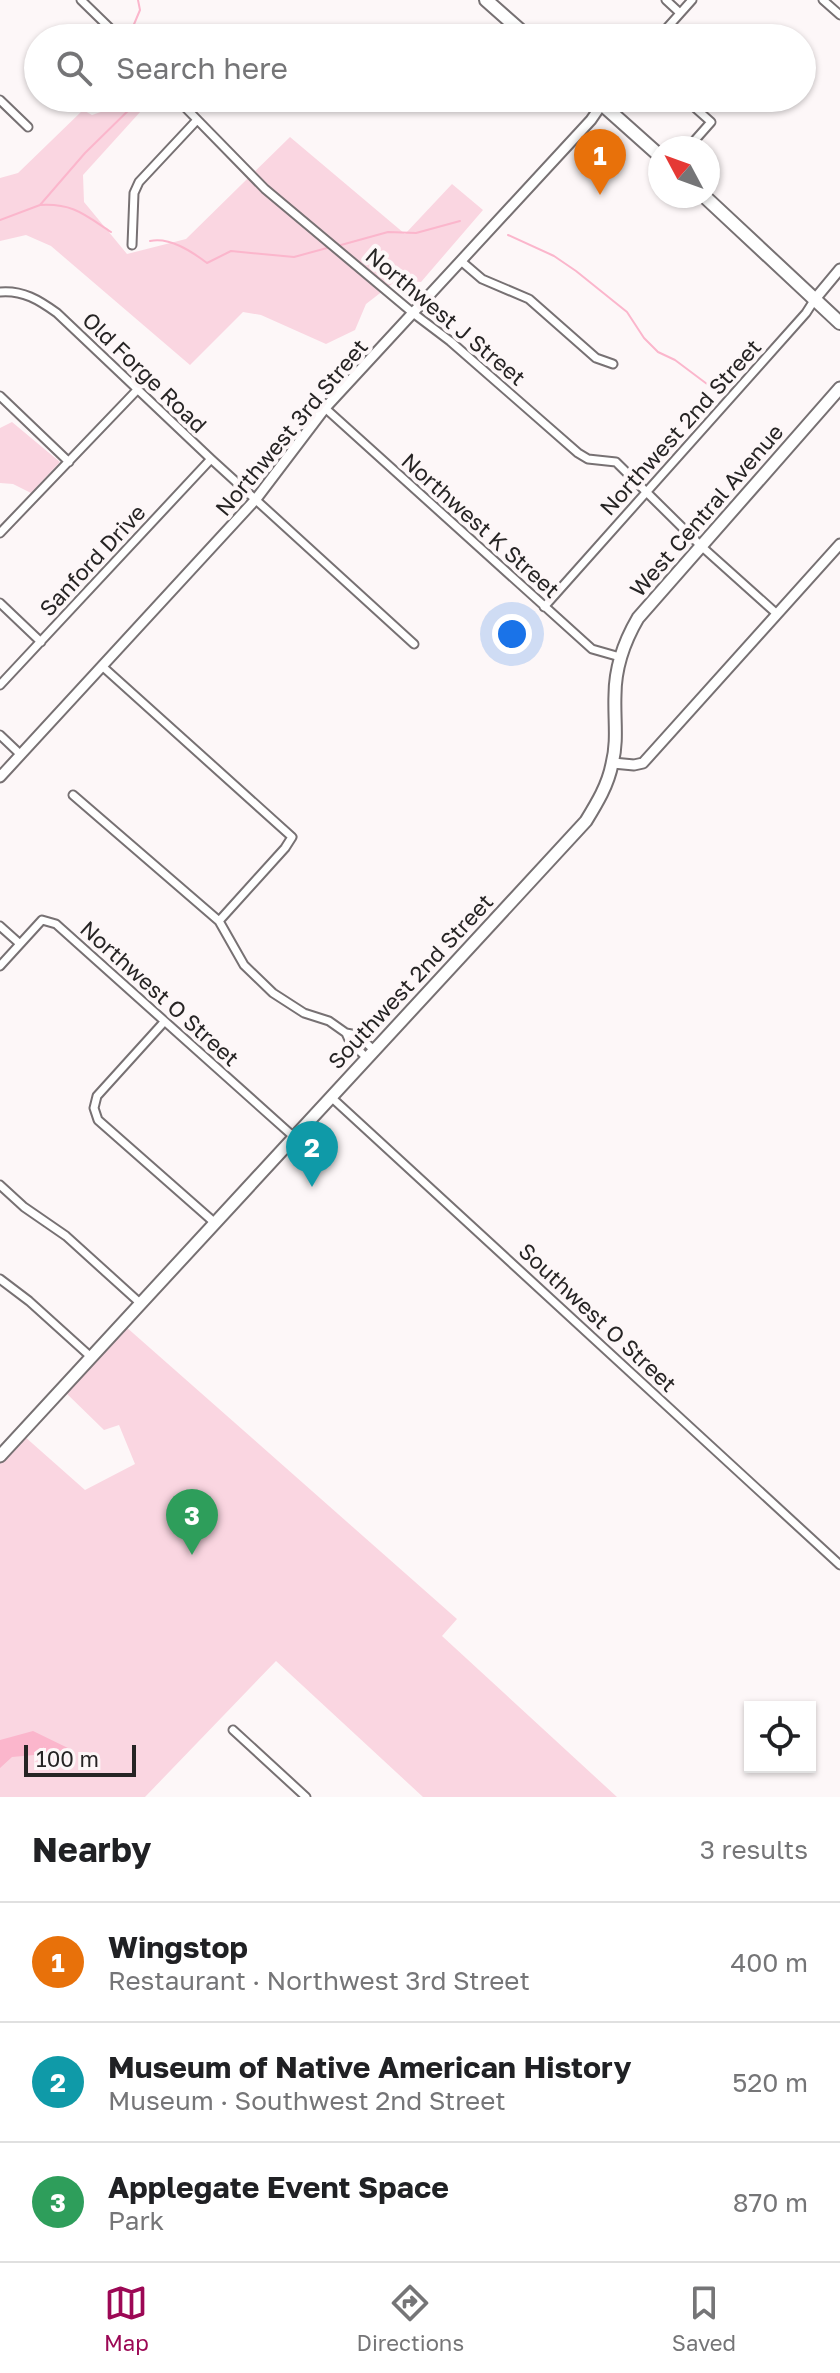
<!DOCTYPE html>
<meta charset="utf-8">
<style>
body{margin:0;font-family:"Golos Text",sans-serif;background:#f6f6f6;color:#202124}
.controls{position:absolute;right:24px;bottom:24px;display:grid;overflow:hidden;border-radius:0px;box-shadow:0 2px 6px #0004}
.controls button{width:72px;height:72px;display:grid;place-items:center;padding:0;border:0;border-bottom:2px solid #e0e0e0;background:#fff;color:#202124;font:40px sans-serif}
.compass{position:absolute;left:648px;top:136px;width:72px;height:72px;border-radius:50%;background:#fff;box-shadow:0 2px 6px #0004;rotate:311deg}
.scale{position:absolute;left:24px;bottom:20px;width:112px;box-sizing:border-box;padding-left:8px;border:4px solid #262424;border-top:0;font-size:22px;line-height:28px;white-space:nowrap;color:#262424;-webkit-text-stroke:6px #fdf7f8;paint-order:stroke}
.you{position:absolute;left:512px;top:634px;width:28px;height:28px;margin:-20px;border:6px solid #fff;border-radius:50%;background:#1a73e8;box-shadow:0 0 0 12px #1a73e833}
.badge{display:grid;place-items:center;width:52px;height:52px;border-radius:50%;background:#9c0855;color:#fff;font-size:26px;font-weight:700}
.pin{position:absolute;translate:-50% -66px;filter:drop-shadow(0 2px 4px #0008)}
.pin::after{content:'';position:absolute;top:42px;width:28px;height:24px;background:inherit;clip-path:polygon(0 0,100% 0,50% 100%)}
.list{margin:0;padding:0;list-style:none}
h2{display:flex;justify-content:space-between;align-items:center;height:104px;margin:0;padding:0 32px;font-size:34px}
h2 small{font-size:26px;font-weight:400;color:#757577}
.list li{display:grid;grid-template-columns:52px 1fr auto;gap:24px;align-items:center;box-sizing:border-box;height:120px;padding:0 32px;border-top:2px solid #e0e0e0}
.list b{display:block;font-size:30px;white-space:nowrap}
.list p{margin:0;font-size:26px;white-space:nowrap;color:#757577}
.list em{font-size:26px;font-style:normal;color:#757577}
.icon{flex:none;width:44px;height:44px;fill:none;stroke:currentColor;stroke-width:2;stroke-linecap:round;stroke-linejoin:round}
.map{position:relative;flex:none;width:840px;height:1797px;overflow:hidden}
.search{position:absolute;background:#fff;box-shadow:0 2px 6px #0004;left:24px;right:24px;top:24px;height:88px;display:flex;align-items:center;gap:20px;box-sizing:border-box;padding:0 28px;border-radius:44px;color:#757577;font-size:30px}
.sheet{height:464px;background:#fff}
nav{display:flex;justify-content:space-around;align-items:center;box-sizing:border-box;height:112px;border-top:2px solid #e0e0e0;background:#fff;font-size:22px;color:#757577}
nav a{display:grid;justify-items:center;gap:4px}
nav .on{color:#9c0855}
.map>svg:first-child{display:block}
.green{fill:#fad6e1}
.water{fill:#fbb6cc}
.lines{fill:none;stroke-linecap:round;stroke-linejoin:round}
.stream{stroke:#fbb6cc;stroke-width:2}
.minor-casing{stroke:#777173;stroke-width:11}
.tertiary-casing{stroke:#777173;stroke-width:13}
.secondary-casing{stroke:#777173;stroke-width:15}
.primary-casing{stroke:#777173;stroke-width:16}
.minor{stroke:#fff;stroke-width:7}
.tertiary{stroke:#fff;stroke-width:9}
.secondary{stroke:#fff;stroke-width:11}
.primary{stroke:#fff;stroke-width:12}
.labels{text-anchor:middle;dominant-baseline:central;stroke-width:8;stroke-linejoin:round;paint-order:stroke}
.street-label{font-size:22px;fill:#262424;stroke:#fdf7f8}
</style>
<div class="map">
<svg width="840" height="1797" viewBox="0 0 840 1797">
<rect width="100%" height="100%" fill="#fdf7f8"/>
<!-- green -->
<path class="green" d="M 130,102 L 141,111 L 83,175 L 84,202 L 127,254 L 186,239 L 290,137 L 405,234 L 452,184 L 483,210 L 421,282 L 397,280 L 366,304 L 355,330 L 326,344 L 261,315 L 243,312 L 190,365 L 51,246 L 26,235 L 0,241 L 0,178 L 18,173 L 83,110 L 92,115 Z
M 12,422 L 60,462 L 31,493 L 13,484 L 0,483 L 0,428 Z
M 125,1326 L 457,1619 L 442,1636 L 617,1797 L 423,1797 L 276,1661 L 145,1797 L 0,1797 L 0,1461 L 24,1436 L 85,1490 L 135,1464 L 119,1425 L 104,1430 L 64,1391 Z"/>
<!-- water -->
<path class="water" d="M 33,1731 L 70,1749 L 45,1754 L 12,1757 L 0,1768 L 0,1740 Z"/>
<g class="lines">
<!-- stream -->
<path class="stream" d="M 132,29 L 140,10 L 138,0
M 40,205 C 73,203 85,215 111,232
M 0,220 L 40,205 L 85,153 L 141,98
M 508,235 L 554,256 L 576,271 L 627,312 L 644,338 L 658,352 L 675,360 L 719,393
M 150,241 C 170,237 191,251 207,263 L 231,251 L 294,257 L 327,248
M 341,245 L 388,232 L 416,233 L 460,221"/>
<defs>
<path id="minor" d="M 81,0 L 120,38
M 666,0 L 680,13
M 823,0 L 840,15
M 658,38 L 692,0
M 176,98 L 265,189 L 413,313 L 450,341 L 578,453 L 588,459 L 616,462 L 700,545 L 777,614
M 684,98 L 711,122 L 688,148
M 0,100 L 28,127
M 132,245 L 134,193 L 139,182 L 197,120
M 461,261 L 482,279 L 529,299 L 596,358 L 613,364
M 0,292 C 23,290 39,300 57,313 L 211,459 L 414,644
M 0,396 L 69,462
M 325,408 L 592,649 L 620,657
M 0,533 L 138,389
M 0,603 L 41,642
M 544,607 L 806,313 L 815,299
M 102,666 L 292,837 L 285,848 L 219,921
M 0,685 L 211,459
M 0,735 L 20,754
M 73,795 L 219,921 L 244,965 L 273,993 L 304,1013 L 329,1021 L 346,1033 L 357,1035 L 374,1050
M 0,926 L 19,943
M 0,966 L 42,920 L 56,924 L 294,1137
M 164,1022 L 97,1096 L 94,1108 L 98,1120 L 215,1223
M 346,1033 L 350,1042 L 367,1058
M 331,1097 L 840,1565
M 0,1185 L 24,1207 L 66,1236 L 140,1303
M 0,1279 L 29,1301 L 91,1357
M 233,1730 L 306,1797"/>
<path id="tertiary" d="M 815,299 L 840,269
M 613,763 L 634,765 L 643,763 L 840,544
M 0,777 L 256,499 L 325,408 L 591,120 L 602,104"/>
<path id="secondary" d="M 0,1456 L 586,821 C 597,803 608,785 612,764 C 618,741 614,719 615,695 C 615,667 624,642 638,618 L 840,388"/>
<path id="primary" d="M 486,0 L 529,38
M 595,98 L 660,156
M 704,196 L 840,323"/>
</defs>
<!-- minor casing -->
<use href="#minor" class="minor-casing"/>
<!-- tertiary casing -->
<use href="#tertiary" class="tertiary-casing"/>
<!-- secondary casing -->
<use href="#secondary" class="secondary-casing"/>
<!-- primary casing -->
<use href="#primary" class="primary-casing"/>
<!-- minor -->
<use href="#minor" class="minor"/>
<!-- tertiary -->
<use href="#tertiary" class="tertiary"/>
<!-- secondary -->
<use href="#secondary" class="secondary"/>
<!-- primary -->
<use href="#primary" class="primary"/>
</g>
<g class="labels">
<!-- street labels -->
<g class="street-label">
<text transform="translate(446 316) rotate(40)">Northwest J Street</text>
<text transform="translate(145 372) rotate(44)">Old Forge Road</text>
<text transform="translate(291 427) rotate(-50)">Northwest 3rd Street</text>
<text transform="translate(680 427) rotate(-48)">Northwest 2nd Street</text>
<text transform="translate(706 510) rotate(-49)">West Central Avenue</text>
<text transform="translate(481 525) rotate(42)">Northwest K Street</text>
<text transform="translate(92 560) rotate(-47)">Sanford Drive</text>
<text transform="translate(410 981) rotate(-47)">Southwest 2nd Street</text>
<text transform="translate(160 993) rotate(42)">Northwest O Street</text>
<text transform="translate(598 1317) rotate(43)">Southwest O Street</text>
</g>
</g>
</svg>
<div class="controls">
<button><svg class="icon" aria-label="locate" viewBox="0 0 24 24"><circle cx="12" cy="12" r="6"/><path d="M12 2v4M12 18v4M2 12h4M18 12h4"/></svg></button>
</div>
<svg class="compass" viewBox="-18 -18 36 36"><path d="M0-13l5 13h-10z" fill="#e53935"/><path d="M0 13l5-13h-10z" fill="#757577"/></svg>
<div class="scale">100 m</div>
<div class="you"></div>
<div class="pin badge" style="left:600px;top:195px;background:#e8710a">1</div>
<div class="pin badge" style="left:312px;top:1187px;background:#0f9aa8">2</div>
<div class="pin badge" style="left:192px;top:1555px;background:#2e9e5b">3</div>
<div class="search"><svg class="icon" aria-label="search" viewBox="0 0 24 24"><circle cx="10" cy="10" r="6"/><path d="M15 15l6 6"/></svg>Search here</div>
</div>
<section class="sheet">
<h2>Nearby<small>3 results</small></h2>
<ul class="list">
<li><span class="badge" style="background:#e8710a">1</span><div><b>Wingstop</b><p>Restaurant · Northwest 3rd Street</p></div><em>400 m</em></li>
<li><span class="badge" style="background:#0f9aa8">2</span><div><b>Museum of Native American History</b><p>Museum · Southwest 2nd Street</p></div><em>520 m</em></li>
<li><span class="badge" style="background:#2e9e5b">3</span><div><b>Applegate Event Space</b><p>Park</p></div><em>870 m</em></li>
</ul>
</section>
<nav>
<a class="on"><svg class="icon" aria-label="map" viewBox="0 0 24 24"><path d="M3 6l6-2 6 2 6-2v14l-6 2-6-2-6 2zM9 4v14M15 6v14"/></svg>Map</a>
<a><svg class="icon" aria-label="directions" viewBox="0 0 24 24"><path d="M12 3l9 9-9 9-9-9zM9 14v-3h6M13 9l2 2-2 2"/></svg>Directions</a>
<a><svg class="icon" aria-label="saved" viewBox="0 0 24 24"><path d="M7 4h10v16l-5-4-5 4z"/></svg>Saved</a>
</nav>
